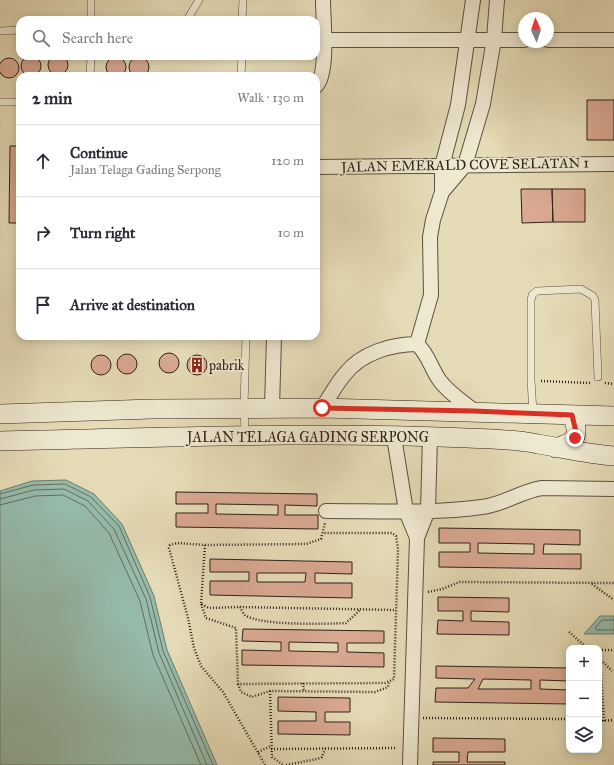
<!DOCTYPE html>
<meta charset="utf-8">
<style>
body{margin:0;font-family:"IM FELL Great Primer",serif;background:#f7f7f7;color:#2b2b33}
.controls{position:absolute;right:12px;bottom:12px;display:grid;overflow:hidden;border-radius:8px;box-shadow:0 2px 10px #0003}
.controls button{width:36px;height:36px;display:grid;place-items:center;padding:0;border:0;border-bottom:1px solid #e1e1e2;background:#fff;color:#2b2b33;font:20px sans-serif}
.compass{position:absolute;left:518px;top:12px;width:36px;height:36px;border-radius:50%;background:#fff;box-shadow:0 2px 10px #0003;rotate:357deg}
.stop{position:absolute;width:12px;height:12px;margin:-9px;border:3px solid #d93025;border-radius:50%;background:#fff}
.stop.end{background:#d93025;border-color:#fff;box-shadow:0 1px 4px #0008}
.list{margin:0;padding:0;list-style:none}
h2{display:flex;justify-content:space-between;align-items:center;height:52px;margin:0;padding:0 16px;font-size:17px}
h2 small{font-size:13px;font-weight:400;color:#7c7c81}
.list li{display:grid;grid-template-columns:26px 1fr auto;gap:12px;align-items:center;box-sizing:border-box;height:72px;padding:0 16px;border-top:1px solid #e1e1e2}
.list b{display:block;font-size:15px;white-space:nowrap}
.list p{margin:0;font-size:13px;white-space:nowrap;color:#7c7c81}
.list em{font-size:13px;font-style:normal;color:#7c7c81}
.icon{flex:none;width:22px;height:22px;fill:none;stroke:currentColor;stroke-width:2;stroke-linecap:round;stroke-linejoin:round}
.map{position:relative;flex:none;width:614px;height:765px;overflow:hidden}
.search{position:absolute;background:#fff;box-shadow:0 2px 10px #0003;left:16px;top:16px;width:304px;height:44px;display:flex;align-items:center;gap:10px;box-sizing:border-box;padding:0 14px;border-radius:12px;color:#7c7c81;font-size:15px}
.panel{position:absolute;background:#fff;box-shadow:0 2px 10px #0003;left:16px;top:72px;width:304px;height:268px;border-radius:12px}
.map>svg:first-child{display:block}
.water{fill:#96bbaa;stroke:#6d7d70}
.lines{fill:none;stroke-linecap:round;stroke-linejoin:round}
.shore{stroke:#636e61;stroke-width:1}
.building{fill:#d9a992;stroke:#302118;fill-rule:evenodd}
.lane-casing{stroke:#5d5040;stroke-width:8}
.street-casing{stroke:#5d5040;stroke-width:16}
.secondary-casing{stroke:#302118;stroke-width:20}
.path{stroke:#302118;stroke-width:2.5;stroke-dasharray:1 2;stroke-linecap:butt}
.lane{stroke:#eee8d0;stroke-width:7}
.street{stroke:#eee8d0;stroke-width:14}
.secondary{stroke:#eee8d0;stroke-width:19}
.route{stroke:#d93025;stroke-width:5}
.labels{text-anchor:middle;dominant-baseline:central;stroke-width:3.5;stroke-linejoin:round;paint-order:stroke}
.street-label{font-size:14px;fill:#302118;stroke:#eee8d0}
.poi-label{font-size:14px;fill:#302118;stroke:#eee8d0;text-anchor:start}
</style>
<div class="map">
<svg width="614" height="765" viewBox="0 0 614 765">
<rect width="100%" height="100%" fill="#e5dbb6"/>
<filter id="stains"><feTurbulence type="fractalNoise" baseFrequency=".005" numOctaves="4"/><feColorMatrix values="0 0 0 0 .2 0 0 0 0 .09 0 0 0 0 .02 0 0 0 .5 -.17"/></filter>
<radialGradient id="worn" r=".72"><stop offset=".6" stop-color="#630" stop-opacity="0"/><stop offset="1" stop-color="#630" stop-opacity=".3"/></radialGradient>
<!-- water -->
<path class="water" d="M 66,480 L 94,494 L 122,524 L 154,596 L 167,650 L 217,765 L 0,765 L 0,491 L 32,481 Z
M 600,616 L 614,616 L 614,634 L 584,634 Z"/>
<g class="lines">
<!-- shore -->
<path class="shore" d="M 0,494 L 33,485 L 65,484 L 91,497 L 119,526 L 150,597 L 163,651 L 213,765
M 0,499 L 34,490 L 64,489 L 88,501 L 114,529 L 146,599 L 159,653 L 207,765
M 0,505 L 35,496 L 63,495 L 85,506 L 109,533 L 140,601 L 153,655 L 201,765
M 614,620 L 602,620 L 595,628 L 597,630 L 614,630"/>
</g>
<!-- building -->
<path class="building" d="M48 65a10 10 0 1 1 20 0a10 10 0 1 1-20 0Z
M21 66a10 10 0 1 1 20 0a10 10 0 1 1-20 0Z
M129 67a10 10 0 1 1 20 0a10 10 0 1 1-20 0Z
M106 67a10 10 0 1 1 20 0a10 10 0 1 1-20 0Z
M-1 68a10 10 0 1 1 20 0a10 10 0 1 1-20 0Z
M 587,100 L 614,100 L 614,140 L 587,140 Z
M 10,146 L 20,146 L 20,223 L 9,223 Z
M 521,189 L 552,189 L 553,222 L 522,223 Z
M 552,189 L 585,189 L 585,222 L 553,222 Z
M159 363a10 10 0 1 1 20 0a10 10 0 1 1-20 0Z
M117 364a10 10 0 1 1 20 0a10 10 0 1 1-20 0Z
M187 365a10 10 0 1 1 20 0a10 10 0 1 1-20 0Z
M91 365a10 10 0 1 1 20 0a10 10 0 1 1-20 0Z
M 176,492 L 317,494 L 317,506 L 285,505 L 285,515 L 318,515 L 318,529 L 176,527 L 176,513 L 208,513 L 208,504 L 176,504 ZM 216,504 L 278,505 L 278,515 L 216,514 Z
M 439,528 L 580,530 L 580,545 L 544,544 L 543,554 L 581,554 L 581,569 L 439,567 L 439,552 L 470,552 L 470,543 L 439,543 ZM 478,543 L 534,544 L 534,554 L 478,553 Z
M 210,559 L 352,562 L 352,574 L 315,573 L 315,583 L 352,583 L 352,598 L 210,595 L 210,581 L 249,581 L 249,572 L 210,572 ZM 257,573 L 306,573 L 305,582 L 257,582 Z
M 438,597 L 509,598 L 509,612 L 471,611 L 471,621 L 509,622 L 509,635 L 437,634 L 438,620 L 463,621 L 463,611 L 438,611 Z
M 243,629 L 384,631 L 384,643 L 347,643 L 347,652 L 384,653 L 384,667 L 242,665 L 242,650 L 281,651 L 281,642 L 242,641 ZM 289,642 L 338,643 L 338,652 L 289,651 Z
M 436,666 L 569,668 L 569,681 L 540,680 L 540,689 L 569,690 L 569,704 L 435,702 L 436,688 L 468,688 L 475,679 L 436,678 ZM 483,679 L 531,680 L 531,689 L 478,689 Z
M 278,697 L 350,698 L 350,712 L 325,712 L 325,722 L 350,722 L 350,735 L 278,734 L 278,721 L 316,721 L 316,712 L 278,711 Z
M 433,738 L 505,739 L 505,752 L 468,752 L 467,762 L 505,762 L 505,765 L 433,765 L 433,762 L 459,762 L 459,752 L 433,752 Z"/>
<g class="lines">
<defs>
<path id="lane" d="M 91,0 L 91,20
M 187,20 L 199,0
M 242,20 L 243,0
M 0,31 L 20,30
M 90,76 L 91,56
M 241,76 L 242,56
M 0,102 L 20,102
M 533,413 L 531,380 L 531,301 L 532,295 L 537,291 L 581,289 L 593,296 L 595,300 L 598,377
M 245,434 L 244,407 L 246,336"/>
<path id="street" d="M 323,40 L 524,40
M 548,40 L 614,40
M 316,86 C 329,74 323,18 323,0
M 316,167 L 614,164
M 442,192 L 465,165 L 483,104 L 494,39 L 497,0
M 417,344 L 431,295 L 430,237 L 433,220 L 442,192 L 442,166 L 458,105 L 473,0
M 272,408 L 274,336
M 322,408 C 330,397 336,384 345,374 C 361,353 392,344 417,344 C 429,355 431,369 440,381 C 449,393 463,402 474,411
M 394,437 L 406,511 L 417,538
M 326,511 C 378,511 431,514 482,507 C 503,505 521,491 542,488 L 614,489
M 410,765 L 417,538 L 428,510 L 430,437"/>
<path id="secondary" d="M 0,414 L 152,409 L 322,408 L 614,416
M 0,441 C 156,438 311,431 467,438 C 490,439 515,439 538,444 C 563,448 588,454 614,456
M 556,448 C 577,441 580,436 572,415"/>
</defs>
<!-- lane casing -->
<use href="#lane" class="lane-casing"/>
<!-- street casing -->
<use href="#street" class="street-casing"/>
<!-- secondary casing -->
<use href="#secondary" class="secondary-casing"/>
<!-- path -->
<path class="path" d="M 541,381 L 590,383
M 605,383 L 614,384
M 205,545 L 201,604 L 209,608 L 239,607 L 396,610
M 592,584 L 614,600
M 428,592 L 442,589 L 460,582 L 614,583
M 201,604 L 206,618 L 236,628 L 238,684 L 385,683 L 394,679 L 398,549 L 396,536 L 392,533 L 323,533
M 240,607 C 241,609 243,613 245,615 C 260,626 326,624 346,623 L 360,610
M 569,632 L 587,648
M 599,650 L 614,650
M 600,660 L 604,721
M 601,660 L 612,671
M 303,683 L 304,692
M 238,684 L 241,692 L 252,697 L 270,691 L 375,692 L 388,687 L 389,682
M 270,691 L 272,757 L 283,765
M 423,718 L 569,719
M 599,721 L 614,720
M 271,749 L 397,748
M 258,752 L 271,746
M 265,765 L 223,692 L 201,666 L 194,648 L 188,618 L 169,548 L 170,545 L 177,543 L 205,545 L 306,544 L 321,539 L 325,523
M 286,765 L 317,759 L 322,757 L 325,749"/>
<!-- lane -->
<use href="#lane" class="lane"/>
<!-- street -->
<use href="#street" class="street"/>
<!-- secondary -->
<use href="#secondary" class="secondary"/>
</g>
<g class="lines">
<!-- route -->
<path class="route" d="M 322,408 L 474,411 L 572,415 L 576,432 L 575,438"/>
</g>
<!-- icons -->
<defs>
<symbol id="building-bare" viewBox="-9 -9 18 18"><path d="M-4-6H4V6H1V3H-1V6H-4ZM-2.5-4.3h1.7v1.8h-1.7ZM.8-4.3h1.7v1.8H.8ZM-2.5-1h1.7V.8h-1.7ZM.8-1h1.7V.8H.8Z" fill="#8f2418" stroke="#eee8d0" stroke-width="2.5" paint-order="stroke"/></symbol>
</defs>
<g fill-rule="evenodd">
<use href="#building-bare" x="186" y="354" width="22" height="22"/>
</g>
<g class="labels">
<!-- street labels -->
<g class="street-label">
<text transform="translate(465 165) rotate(-1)">JALAN EMERALD COVE SELATAN 1</text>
<text x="308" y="437">JALAN TELAGA GADING SERPONG</text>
</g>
<!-- poi labels -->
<g class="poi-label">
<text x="209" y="365">pabrik</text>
</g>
</g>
<rect width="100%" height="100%" filter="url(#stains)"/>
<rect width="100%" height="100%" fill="url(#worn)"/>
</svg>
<div class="controls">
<button>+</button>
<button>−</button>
<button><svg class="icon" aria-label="layers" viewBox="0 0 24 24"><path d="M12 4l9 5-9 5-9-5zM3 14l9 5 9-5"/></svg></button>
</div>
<svg class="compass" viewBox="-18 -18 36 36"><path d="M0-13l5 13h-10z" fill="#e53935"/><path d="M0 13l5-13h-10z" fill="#7c7c81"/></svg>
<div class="stop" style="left:322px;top:408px"></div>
<div class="stop end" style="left:575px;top:438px"></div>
<div class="search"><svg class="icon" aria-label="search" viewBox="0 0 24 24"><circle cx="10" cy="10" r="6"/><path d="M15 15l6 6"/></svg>Search here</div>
<section class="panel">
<h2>2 min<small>Walk · 130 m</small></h2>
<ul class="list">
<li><svg class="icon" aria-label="ahead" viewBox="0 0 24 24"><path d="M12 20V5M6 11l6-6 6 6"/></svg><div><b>Continue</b><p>Jalan Telaga Gading Serpong</p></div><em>120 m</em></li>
<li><svg class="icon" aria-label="right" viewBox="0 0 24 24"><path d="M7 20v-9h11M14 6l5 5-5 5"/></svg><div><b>Turn right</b></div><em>10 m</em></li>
<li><svg class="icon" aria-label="arrive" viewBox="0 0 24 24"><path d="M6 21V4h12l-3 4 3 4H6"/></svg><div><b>Arrive at destination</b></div></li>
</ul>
</section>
</div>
